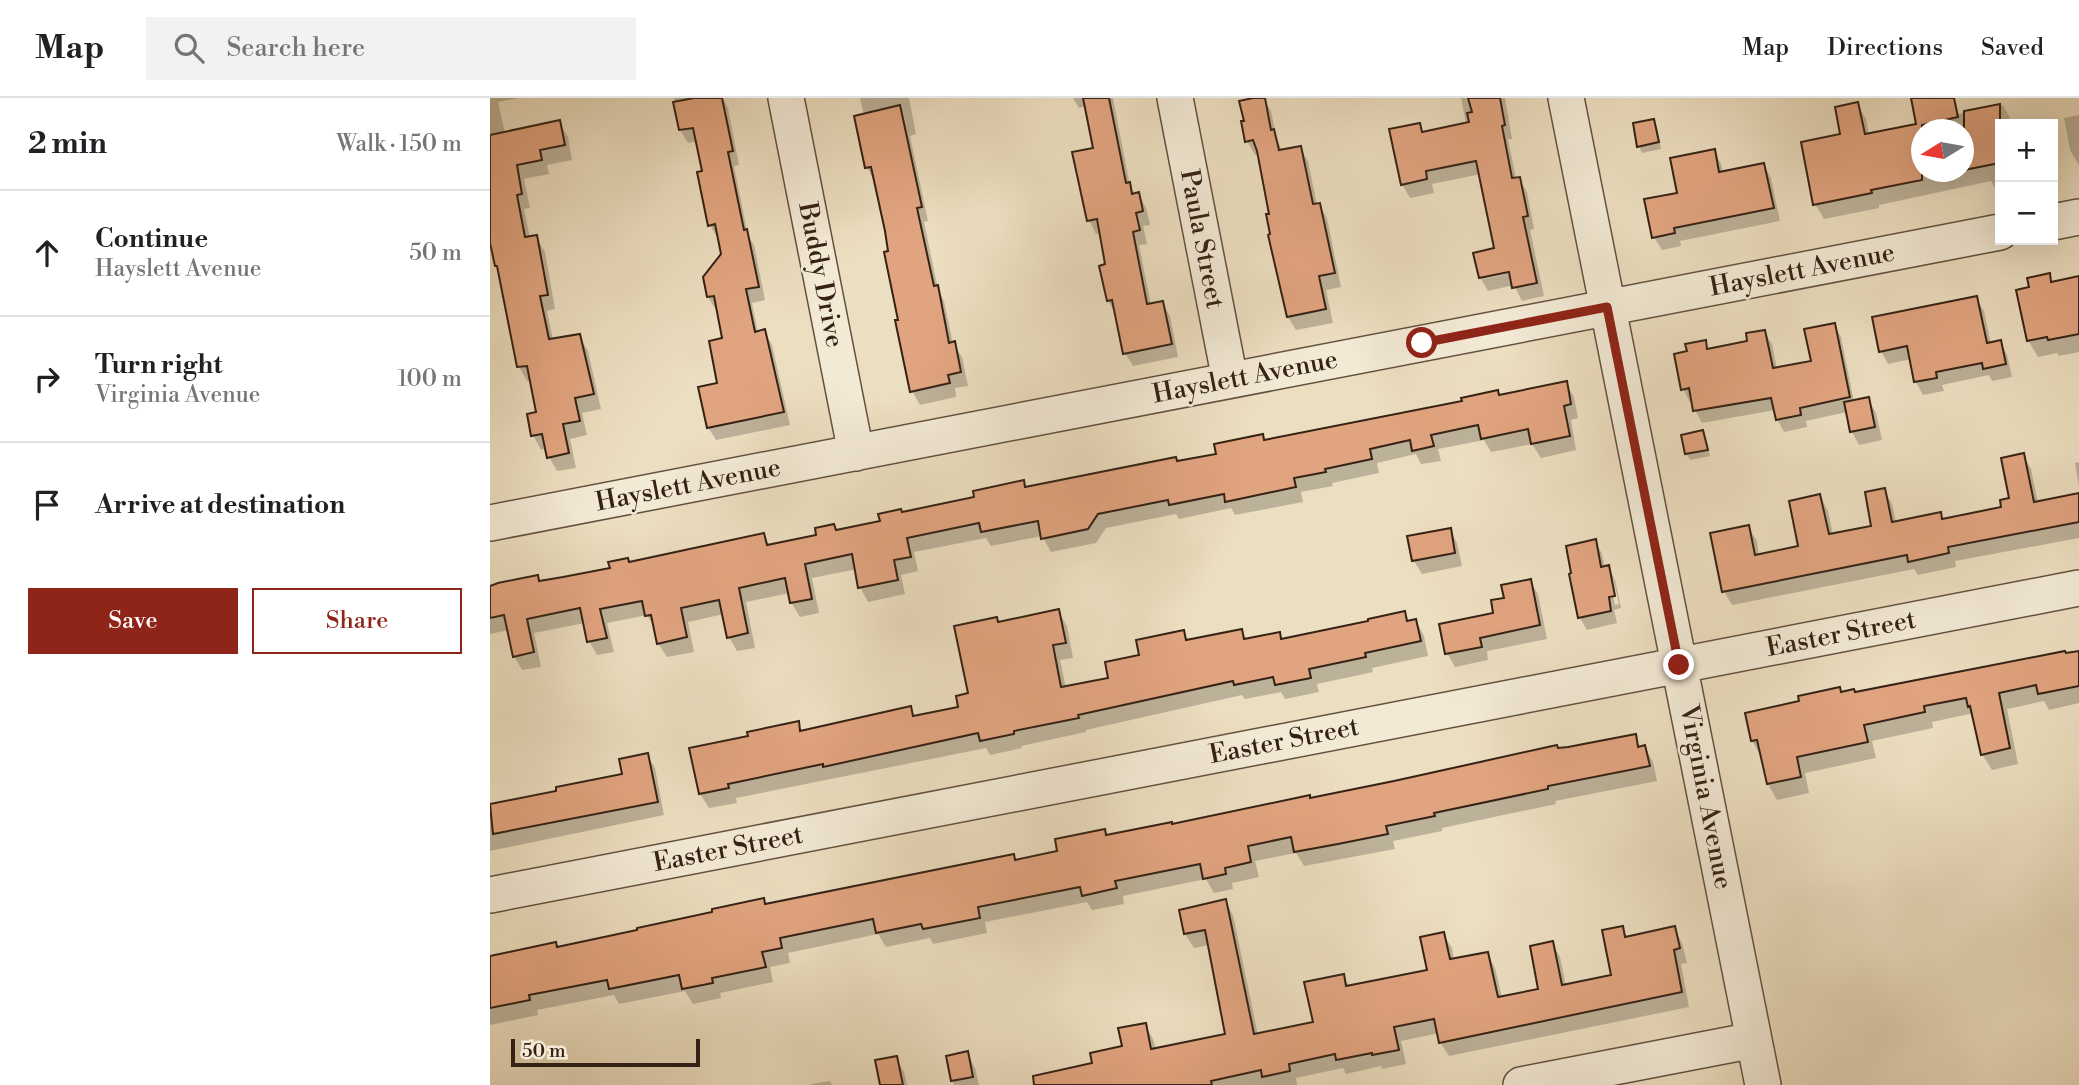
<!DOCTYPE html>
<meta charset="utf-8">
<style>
body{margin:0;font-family:"Libre Bodoni",serif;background:#f2f2f2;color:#202124}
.controls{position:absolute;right:21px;top:21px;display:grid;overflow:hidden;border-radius:0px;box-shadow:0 7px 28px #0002}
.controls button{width:63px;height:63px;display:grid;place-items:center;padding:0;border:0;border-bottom:2px solid #e0e0e0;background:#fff;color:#202124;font:35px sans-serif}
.compass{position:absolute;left:1421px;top:21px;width:63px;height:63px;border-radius:50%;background:#fff;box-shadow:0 7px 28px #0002;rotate:259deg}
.scale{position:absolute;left:21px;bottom:18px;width:189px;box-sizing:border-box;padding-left:7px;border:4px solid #352215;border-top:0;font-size:19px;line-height:24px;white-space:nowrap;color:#352215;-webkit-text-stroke:5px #f3ead6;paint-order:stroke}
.stop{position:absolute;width:21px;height:21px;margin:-16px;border:5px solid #8f2418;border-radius:50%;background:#fff}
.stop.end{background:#8f2418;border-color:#fff;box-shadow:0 2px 7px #0008}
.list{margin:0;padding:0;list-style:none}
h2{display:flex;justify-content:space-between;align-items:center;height:91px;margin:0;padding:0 28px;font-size:30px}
h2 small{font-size:23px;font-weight:400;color:#757577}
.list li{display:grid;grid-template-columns:46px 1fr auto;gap:21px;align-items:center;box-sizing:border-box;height:126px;padding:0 28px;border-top:2px solid #e0e0e0}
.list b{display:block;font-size:26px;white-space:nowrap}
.list p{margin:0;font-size:23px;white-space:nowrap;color:#757577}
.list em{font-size:23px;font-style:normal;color:#757577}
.actions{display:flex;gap:14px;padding:21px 28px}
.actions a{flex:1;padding:16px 0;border:2px solid #8f2418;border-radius:0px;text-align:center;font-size:24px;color:#8f2418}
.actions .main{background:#8f2418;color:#fff}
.icon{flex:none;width:38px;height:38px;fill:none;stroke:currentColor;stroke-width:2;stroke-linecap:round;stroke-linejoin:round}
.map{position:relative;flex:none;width:1589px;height:987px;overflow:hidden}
header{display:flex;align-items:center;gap:42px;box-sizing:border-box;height:98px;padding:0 35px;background:#fff;border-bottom:2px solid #e0e0e0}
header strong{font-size:33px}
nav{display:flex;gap:38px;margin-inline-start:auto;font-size:24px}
.search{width:490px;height:63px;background:#f2f2f2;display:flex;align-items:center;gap:18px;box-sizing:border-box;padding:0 24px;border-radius:0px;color:#757577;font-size:26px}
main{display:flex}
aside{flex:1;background:#fff}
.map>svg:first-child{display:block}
.shadow{fill:#0003;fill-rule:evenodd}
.building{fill:#e1a480;stroke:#352215;stroke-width:2}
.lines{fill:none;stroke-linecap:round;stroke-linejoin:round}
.minor-casing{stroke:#635140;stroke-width:38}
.minor{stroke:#f3ead6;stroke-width:35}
.route{stroke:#8f2418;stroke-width:9}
.labels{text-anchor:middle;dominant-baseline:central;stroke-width:5;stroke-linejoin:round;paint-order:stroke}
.street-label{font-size:26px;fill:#352215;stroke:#f3ead6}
</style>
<header>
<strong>Map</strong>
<div class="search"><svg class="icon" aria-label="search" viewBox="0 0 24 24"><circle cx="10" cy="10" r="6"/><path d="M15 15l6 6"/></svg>Search here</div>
<nav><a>Map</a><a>Directions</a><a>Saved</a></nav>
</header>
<main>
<aside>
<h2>2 min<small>Walk · 150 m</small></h2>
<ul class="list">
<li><svg class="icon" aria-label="ahead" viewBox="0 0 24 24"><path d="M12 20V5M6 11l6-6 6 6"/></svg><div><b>Continue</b><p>Hayslett Avenue</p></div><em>50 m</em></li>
<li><svg class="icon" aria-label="right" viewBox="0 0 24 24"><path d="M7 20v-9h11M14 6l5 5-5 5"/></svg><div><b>Turn right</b><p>Virginia Avenue</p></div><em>100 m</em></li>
<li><svg class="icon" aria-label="arrive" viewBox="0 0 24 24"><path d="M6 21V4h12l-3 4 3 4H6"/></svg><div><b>Arrive at destination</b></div></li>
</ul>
<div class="actions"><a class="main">Save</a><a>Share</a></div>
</aside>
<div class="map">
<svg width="1589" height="987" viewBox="0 0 1589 987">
<rect width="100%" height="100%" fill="#ecdec0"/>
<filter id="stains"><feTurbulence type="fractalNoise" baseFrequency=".00286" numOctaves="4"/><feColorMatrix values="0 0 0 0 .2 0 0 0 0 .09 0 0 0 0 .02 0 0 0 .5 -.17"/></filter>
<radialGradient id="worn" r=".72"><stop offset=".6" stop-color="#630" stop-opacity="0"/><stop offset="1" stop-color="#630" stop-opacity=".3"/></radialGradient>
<!-- shadow -->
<path class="shadow" d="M 0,0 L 29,0 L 8,4 L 15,35 L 69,24 L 78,39 L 82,62 L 57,67 L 59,76 L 34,81 L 40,110 L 34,111 L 40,140 L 46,139 L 55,154 L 65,211 L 57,213 L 63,242 L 89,238 L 98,253 L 111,311 L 92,315 L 97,337 L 80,341 L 86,370 L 67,373 L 59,359 L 57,350 L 51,352 L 43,337 L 48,316 L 42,283 L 37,283 L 29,269 L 10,174 L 7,168 L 0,136 Z
M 184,0 L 233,0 L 238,10 L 249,67 L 244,68 L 258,138 L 264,147 L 275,202 L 262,205 L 268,235 L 274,233 L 282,247 L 300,327 L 226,342 L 218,329 L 229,286 L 235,242 L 229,212 L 226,212 L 218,199 L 232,156 L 229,140 L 228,141 L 220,127 L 214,74 L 208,43 L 198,45 L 190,32 Z
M 370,0 L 419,0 L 426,36 L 420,38 L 438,123 L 434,124 L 448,191 L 454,203 L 463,246 L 472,259 L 478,288 L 465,290 L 466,299 L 430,307 L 422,293 L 400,155 L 384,83 L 377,69 L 374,17 Z
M 583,0 L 623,0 L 640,88 L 646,97 L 649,96 L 656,110 L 660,127 L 653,128 L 657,146 L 649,147 L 661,207 L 672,205 L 680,218 L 688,259 L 643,268 L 635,255 L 626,216 L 618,203 L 617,168 L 611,135 L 606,136 L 599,122 L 605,51 L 596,8 L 589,10 Z
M 762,0 L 773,0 L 781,13 L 786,38 L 792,53 L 810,50 L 818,63 L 827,107 L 829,107 L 837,120 L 851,189 L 836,192 L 843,225 L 806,232 L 798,219 L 781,117 L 768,56 L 765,57 L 757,43 Z
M 971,0 L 1015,0 L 1022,41 L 1018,41 L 1026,81 L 1029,81 L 1037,94 L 1044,131 L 1040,132 L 1054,198 L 1032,203 L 1024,187 L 998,193 L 990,179 L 1006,151 L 991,76 L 942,86 L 944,95 L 920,100 L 912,86 L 929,27 L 934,35 L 976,26 ZM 1027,170 L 1028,174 L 992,181 L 992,177 Z
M 1423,0 L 1461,0 L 1468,16 L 1513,7 L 1523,26 L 1510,26 L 1510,92 L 1507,93 L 1501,83 L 1389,107 L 1389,110 L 1334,121 L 1325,106 L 1352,37 L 1367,6 L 1376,21 L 1379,37 L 1428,27 ZM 1432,32 L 1474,32 L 1474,74 L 1432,74 Z
M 1589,17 L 1589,67 L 1580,52 L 1574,20 Z
M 1163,23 L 1167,29 L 1171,51 L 1152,55 L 1149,48 Z
M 1224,53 L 1231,66 L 1233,75 L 1274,67 L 1281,80 L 1290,123 L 1190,143 L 1191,148 L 1172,152 L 1164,139 L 1189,96 Z
M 1559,177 L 1563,185 L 1589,180 L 1589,254 L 1569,258 L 1567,255 L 1548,259 L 1538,242 L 1541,191 Z
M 1486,200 L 1494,213 L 1501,246 L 1510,244 L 1517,257 L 1522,279 L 1502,283 L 1499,277 L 1452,287 L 1454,293 L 1433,297 L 1426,284 L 1421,261 L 1398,266 L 1391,253 Z
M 1344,227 L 1351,239 L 1364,304 L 1378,301 L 1386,315 L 1392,342 L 1369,347 L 1362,334 L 1357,314 L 1316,323 L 1317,329 L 1294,334 L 1287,321 L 1285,312 L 1212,325 L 1205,312 L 1203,303 L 1200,304 L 1193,291 L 1199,255 L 1215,244 L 1219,252 L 1259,245 L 1274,234 L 1282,246 L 1287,271 L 1323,264 Z
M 1076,285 L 1084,299 L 1088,320 L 1081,322 L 1086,352 L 1051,360 L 1042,346 L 1001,354 L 994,342 L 948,351 L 951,363 L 931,366 L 926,356 L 887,365 L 889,375 L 842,385 L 843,388 L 811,394 L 813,404 L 745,417 L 741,410 L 689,421 L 686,416 L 616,430 L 606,445 L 561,454 L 552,438 L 501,448 L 496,440 L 424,454 L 428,473 L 411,477 L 415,496 L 378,504 L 370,489 L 367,471 L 322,480 L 329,515 L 310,519 L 301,504 L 300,495 L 256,504 L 265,550 L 247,553 L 239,539 L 234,516 L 198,524 L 204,554 L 177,559 L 168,545 L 166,532 L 157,517 L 117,525 L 124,554 L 107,557 L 99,543 L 95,525 L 44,535 L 51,569 L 32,572 L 24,558 L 19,532 L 0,536 L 0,489 L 47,479 L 50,485 L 122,471 L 140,465 L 274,437 L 280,448 L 392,425 L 412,415 L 486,400 L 533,384 L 536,391 L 687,365 L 728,357 L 775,344 L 974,305 L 1007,294 L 1010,298 Z
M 1213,334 L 1216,341 L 1220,358 L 1200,362 L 1196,355 Z
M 1533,357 L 1541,371 L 1548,405 L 1589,396 L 1589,440 L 1465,463 L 1466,469 L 1428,477 L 1424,471 L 1242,507 L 1234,493 L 1258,429 L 1267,443 L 1269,458 L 1310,449 L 1330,398 L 1338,413 L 1343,437 L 1383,429 L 1394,392 L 1402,406 L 1406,425 L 1450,416 L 1454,422 L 1513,410 L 1521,402 Z
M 1589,364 L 1589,388 L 1585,365 Z
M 960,432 L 967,445 L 972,468 L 932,476 L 924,463 L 919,440 Z
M 1105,443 L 1112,456 L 1115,470 L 1118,469 L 1125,482 L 1131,510 L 1124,512 L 1127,525 L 1097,532 L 1090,520 L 1081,477 ZM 1120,480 L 1123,480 L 1129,506 L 1125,507 Z
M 1040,483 L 1048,496 L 1057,541 L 997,553 L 998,562 L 965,569 L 957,555 L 1006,516 L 1016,501 Z
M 568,513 L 577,528 L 583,560 L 570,562 L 576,590 L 620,581 L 651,559 L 693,534 L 699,544 L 751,533 L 757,542 L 789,536 L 793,542 L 914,515 L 919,524 L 926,523 L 934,538 L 938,558 L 882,570 L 883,574 L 827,586 L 829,594 L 795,601 L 791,594 L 755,601 L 752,597 L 596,632 L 596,634 L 531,648 L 532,650 L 500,657 L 496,650 L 246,700 L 247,705 L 219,710 L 210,696 L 260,640 L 308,625 L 313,634 L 420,610 L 426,620 L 470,610 L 480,596 L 509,525 Z
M 1589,554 L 1589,605 L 1559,612 L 1554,603 L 1517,611 L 1528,666 L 1502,672 L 1492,656 L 1484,615 L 1442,624 L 1443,630 L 1382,643 L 1386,660 L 1315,675 L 1319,695 L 1287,702 L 1278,686 L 1271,658 L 1262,643 L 1311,605 L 1349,591 L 1352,595 L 1365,596 Z
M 1145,638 L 1151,650 L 1155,649 L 1163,664 L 1167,683 L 1065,703 L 1066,706 L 952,730 L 952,733 L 903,743 L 905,751 L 814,768 L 806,755 L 765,763 L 769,779 L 742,785 L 743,791 L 724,795 L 716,781 L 633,798 L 634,806 L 602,812 L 597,804 L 495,824 L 497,835 L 443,846 L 440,840 L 396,849 L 388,836 L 298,855 L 300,865 L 280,869 L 283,884 L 230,895 L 231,900 L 203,906 L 195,893 L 129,906 L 124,897 L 47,912 L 48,917 L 0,927 L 0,859 L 68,851 L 523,758 L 526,763 L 570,754 L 614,733 L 617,739 L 682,728 Z
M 157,657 L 165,670 L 174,717 L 0,753 L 0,708 L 68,694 L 134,677 Z
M 735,803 L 743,817 L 768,937 L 825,926 L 853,878 L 860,889 L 939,873 L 953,836 L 962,850 L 964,862 L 997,856 L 1005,870 L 1012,900 L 1050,892 L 1062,845 L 1070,859 L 1076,888 L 1123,878 L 1132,830 L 1138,840 L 1184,830 L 1192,845 L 1197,865 L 1191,866 L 1199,909 L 959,958 L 950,944 L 949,935 L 911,943 L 916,966 L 892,971 L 891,968 L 856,976 L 853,970 L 806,980 L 807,987 L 563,987 L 604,967 L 634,950 L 655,927 L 663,941 L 666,952 L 737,937 L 720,847 L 704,850 L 695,836 L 691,813 Z
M 477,955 L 485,970 L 489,987 L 464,987 L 458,959 Z
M 406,960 L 414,974 L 417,987 L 392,987 Z
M 340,983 L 342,987 L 321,987 L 321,986 Z"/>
<!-- building -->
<path class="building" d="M 204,0 L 232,0 L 243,53 L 238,54 L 254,132 L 257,131 L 269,189 L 256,191 L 265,234 L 275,231 L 294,314 L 217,330 L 208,289 L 227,285 L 219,243 L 232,240 L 224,198 L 217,199 L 213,179 L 231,156 L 225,126 L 218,128 L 207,74 L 212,73 L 203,30 L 189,32 L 183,4 Z
M 593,0 L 619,0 L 636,85 L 640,84 L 642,96 L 649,94 L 653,113 L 646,115 L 650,132 L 643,134 L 657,206 L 673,203 L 682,246 L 633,256 L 622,202 L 617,203 L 609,168 L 615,166 L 607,121 L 597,123 L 582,54 L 603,50 Z
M 763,0 L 775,0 L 781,32 L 784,31 L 789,52 L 811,48 L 823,106 L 830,105 L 845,175 L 829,178 L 836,211 L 797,219 L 778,137 L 780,136 L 776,116 L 779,116 L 767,53 L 763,42 L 755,44 L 751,23 L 754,23 L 749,3 Z
M 978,0 L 1010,0 L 1015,27 L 1012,28 L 1022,80 L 1030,79 L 1038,118 L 1033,119 L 1047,185 L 1022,190 L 1019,174 L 989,180 L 983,155 L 1004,150 L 986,63 L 936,73 L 937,81 L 911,87 L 899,31 L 930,25 L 932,34 L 979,24 L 977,15 L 982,14 Z
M 1421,0 L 1464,0 L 1468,19 L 1432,27 L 1432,82 L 1381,92 L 1382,95 L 1323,107 L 1311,44 L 1350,36 L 1345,9 L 1368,4 L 1375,36 L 1426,26 Z
M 1510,6 L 1510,65 L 1474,72 L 1474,13 Z
M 410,7 L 432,109 L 427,110 L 444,188 L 448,187 L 459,245 L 465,243 L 471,274 L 458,277 L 460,285 L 420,294 L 405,222 L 408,222 L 394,154 L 398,153 L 395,133 L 381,69 L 375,70 L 364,18 Z
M 1164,21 L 1169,44 L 1147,49 L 1143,25 Z
M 70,22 L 75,47 L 50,52 L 52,62 L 27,67 L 32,96 L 27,97 L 35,139 L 47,137 L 58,197 L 50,198 L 59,241 L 90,236 L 104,296 L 85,300 L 90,323 L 73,326 L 79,355 L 57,360 L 52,336 L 41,338 L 37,316 L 46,314 L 37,268 L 27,269 L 7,168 L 5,168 L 0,145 L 0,37 Z
M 1225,51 L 1229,74 L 1274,65 L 1284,110 L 1184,130 L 1185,135 L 1162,140 L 1154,101 L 1187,95 L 1180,60 Z
M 1560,175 L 1561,184 L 1589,178 L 1589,236 L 1558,242 L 1557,239 L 1537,243 L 1526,192 L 1539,189 L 1537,180 Z
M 1487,198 L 1497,245 L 1511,242 L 1516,266 L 1493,271 L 1492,265 L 1446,274 L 1447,280 L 1424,284 L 1417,248 L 1389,254 L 1382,219 Z
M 1345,225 L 1360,299 L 1310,310 L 1311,317 L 1286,322 L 1281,300 L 1203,313 L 1199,290 L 1191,292 L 1184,256 L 1197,253 L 1195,246 L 1216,242 L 1217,251 L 1257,243 L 1256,235 L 1275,232 L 1283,270 L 1321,263 L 1314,231 Z
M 1077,283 L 1081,306 L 1074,308 L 1080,338 L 1041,346 L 1038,331 L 991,341 L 988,327 L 941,337 L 944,348 L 922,353 L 920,342 L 880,351 L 882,361 L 835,371 L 836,374 L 804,380 L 806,389 L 735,404 L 734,396 L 679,407 L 678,402 L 608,416 L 598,431 L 551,441 L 548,423 L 491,434 L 489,425 L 417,440 L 421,459 L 404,462 L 408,482 L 368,490 L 362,456 L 315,466 L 322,501 L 300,505 L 295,480 L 249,490 L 258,535 L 237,540 L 229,502 L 191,510 L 197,539 L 167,546 L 161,517 L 155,518 L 152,503 L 110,511 L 117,540 L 97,544 L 90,510 L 37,521 L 44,554 L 23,559 L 14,517 L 0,520 L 0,488 L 8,485 L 48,477 L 49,483 L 73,479 L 120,470 L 118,464 L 138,460 L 139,464 L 274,435 L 277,447 L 326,437 L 325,430 L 344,426 L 346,432 L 390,423 L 388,416 L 411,411 L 412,414 L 484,399 L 483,393 L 534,382 L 535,389 L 686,359 L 687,363 L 726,356 L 724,346 L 773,336 L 774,342 L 972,303 L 971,300 L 1008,292 L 1009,297 Z
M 1379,299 L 1385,329 L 1360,334 L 1354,304 Z
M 1213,332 L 1218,352 L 1195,356 L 1191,337 Z
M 1534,355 L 1544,404 L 1589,395 L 1589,424 L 1458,449 L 1459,455 L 1418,464 L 1417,457 L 1232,494 L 1220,435 L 1259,427 L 1265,457 L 1308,448 L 1299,403 L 1330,396 L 1339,436 L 1381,428 L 1375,394 L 1395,390 L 1402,424 L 1451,414 L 1452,421 L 1511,409 L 1510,402 L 1519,400 L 1511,360 Z
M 961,430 L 965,455 L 922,463 L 917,438 Z
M 1106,441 L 1111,469 L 1119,467 L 1125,498 L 1119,499 L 1121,513 L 1088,520 L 1079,476 L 1081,475 L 1076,448 Z
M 1041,481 L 1050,527 L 990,540 L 992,549 L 955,556 L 949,526 L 1003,515 L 1001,502 L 1014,500 L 1011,487 Z
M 569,511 L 576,545 L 563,547 L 571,589 L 618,580 L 615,564 L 649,557 L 646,542 L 694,532 L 696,542 L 752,531 L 754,541 L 790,534 L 791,541 L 878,523 L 878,521 L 915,513 L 917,523 L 926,521 L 931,543 L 875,555 L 876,559 L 819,571 L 821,580 L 785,587 L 783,579 L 744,587 L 743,583 L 588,617 L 589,620 L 524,633 L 524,636 L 490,643 L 488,635 L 333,669 L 333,666 L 238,686 L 239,690 L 209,696 L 199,650 L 258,638 L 257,634 L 309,623 L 310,633 L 421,608 L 423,618 L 468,609 L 466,598 L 478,595 L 464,528 L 507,519 L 508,524 Z
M 1575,553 L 1576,555 L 1589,553 L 1589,588 L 1548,596 L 1546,587 L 1509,595 L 1520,650 L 1491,657 L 1480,608 L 1478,609 L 1476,600 L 1434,608 L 1435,614 L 1374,627 L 1378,644 L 1307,659 L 1311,679 L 1277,686 L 1267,642 L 1261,643 L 1255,615 L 1309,603 L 1308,598 L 1350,589 L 1351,594 L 1364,591 L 1365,594 Z
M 1146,636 L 1148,649 L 1155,647 L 1160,668 L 1058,688 L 1058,691 L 944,715 L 945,718 L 896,728 L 898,736 L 848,746 L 804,754 L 801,739 L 758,748 L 761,764 L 735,770 L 736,776 L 713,781 L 710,766 L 625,783 L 627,790 L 592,798 L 590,789 L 488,809 L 490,820 L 433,831 L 431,826 L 386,835 L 383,821 L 290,840 L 292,850 L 272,854 L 276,869 L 222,880 L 223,885 L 192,891 L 189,877 L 119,891 L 117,882 L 39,897 L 40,902 L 0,910 L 0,858 L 66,844 L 67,849 L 147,832 L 147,830 L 222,814 L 222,811 L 274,800 L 275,806 L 524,756 L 525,762 L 567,753 L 565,741 L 615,731 L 616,737 L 682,724 L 682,726 L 820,697 L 820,700 L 904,683 L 1067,647 L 1068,650 L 1078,649 Z
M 158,655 L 168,704 L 3,736 L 0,706 L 66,693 L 66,689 L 132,676 L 129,661 Z
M 736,801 L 764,936 L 823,924 L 814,884 L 854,876 L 856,888 L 937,872 L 930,839 L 954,834 L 960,861 L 998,854 L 1008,899 L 1048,891 L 1040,848 L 1063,843 L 1072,887 L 1121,877 L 1112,832 L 1133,828 L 1135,839 L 1185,828 L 1190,850 L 1184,852 L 1192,894 L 949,945 L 944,921 L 904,929 L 909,952 L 882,957 L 882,955 L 846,962 L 845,956 L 799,966 L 800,973 L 772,979 L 771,972 L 721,983 L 722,987 L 544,987 L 543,978 L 602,965 L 600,955 L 632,948 L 628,930 L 656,925 L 661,951 L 735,936 L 715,832 L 694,836 L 689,812 Z
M 478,953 L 483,979 L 461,983 L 456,958 Z
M 407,958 L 413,987 L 390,987 L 385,962 Z"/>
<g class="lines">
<defs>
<path id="minor" d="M 296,0 L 366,355
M 685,0 L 740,282
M 1076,0 L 1273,987
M 1563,124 L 1589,119
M 0,425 L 1510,134
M 0,797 L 1589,490
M 1031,987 L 1264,942"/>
</defs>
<!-- minor casing -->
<use href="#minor" class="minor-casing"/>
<!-- minor -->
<use href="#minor" class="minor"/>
</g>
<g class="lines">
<!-- route -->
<path class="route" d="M 932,245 L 1117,209 L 1189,567"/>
</g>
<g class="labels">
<!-- street labels -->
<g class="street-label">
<text transform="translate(712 141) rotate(79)">Paula Street</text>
<text transform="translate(1312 172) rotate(-11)">Hayslett Avenue</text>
<text transform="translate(331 177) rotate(79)">Buddy Drive</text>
<text transform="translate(755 279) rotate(-11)">Hayslett Avenue</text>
<text transform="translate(198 387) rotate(-11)">Hayslett Avenue</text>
<text transform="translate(1351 536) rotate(-11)">Easter Street</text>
<text transform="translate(794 643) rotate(-11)">Easter Street</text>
<text transform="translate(1216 699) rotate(79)">Virginia Avenue</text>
<text transform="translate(238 751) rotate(-11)">Easter Street</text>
</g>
</g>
<rect width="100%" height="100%" filter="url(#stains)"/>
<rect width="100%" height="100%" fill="url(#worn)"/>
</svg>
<div class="controls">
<button>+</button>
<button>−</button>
</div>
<svg class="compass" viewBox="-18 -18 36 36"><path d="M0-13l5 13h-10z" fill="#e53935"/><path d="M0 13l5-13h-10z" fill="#757577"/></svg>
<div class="scale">50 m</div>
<div class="stop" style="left:932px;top:245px"></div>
<div class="stop end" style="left:1189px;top:567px"></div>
</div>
</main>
